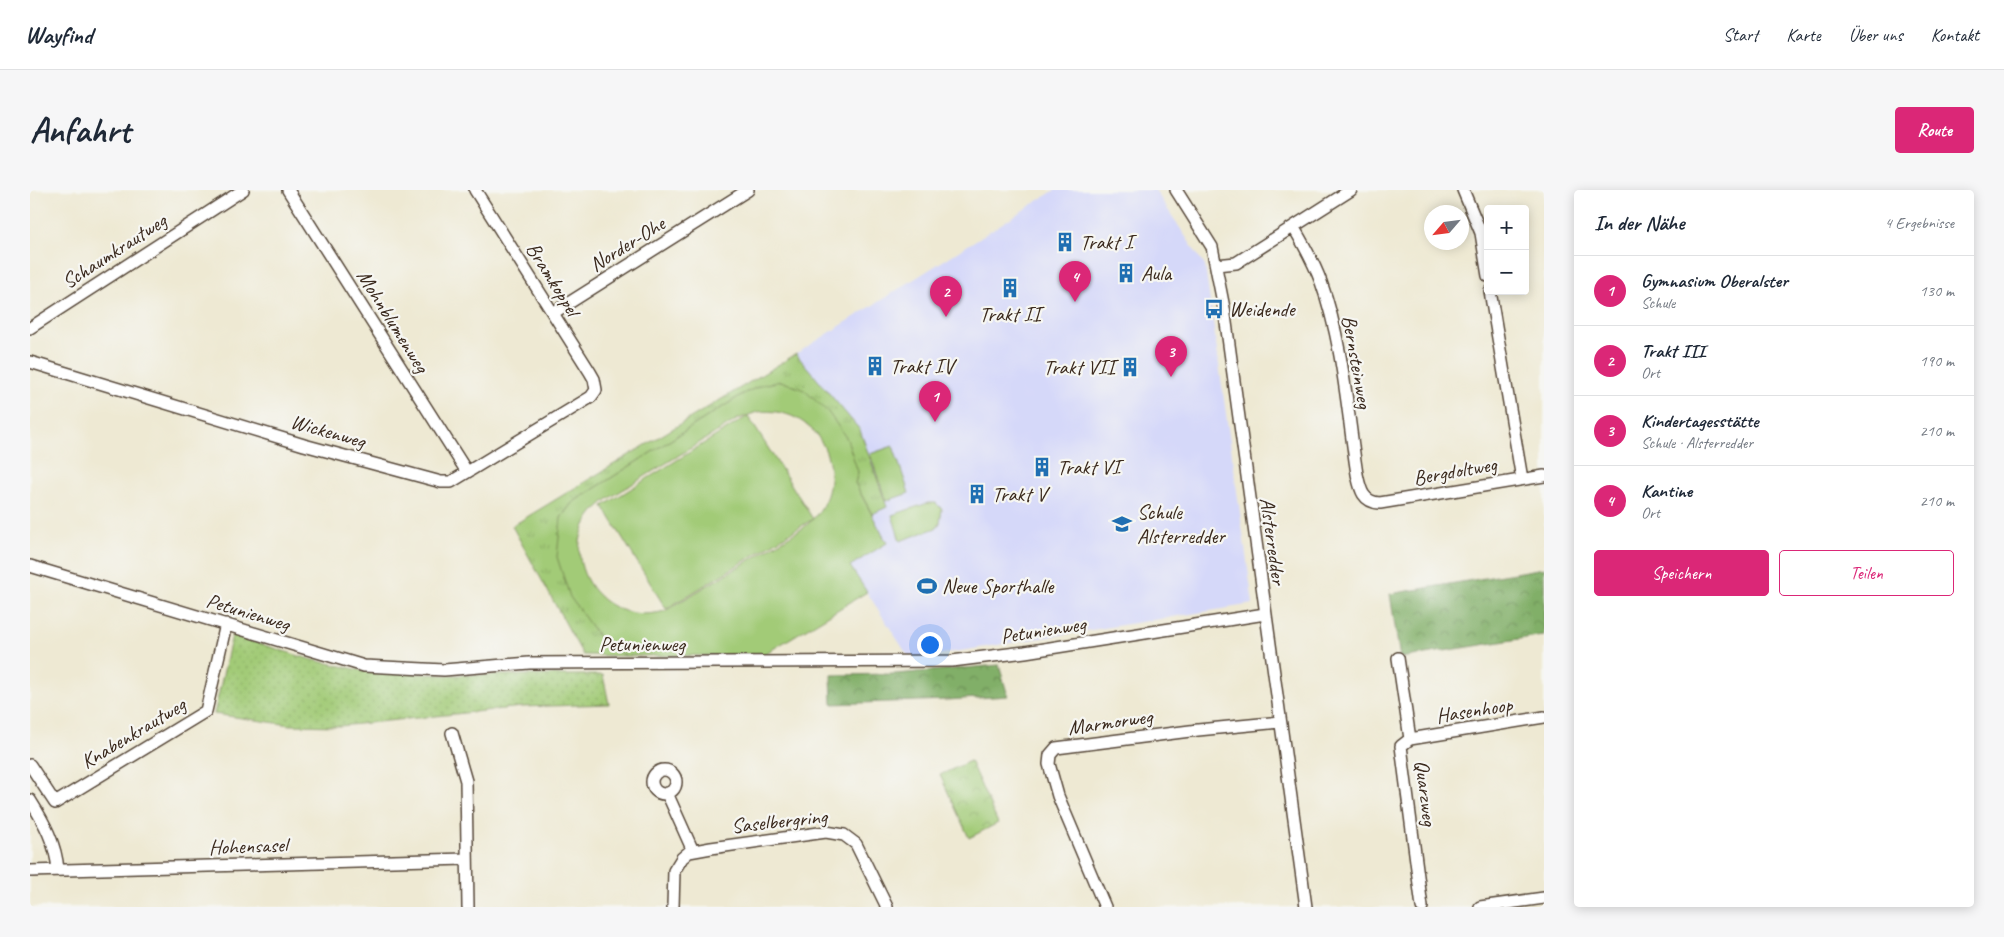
<!DOCTYPE html>
<html lang="de">
<meta charset="utf-8">
<style>
body{margin:0;font-family:Caveat,sans-serif;background:#f6f6f7;color:#1f2937}
.controls{position:absolute;right:15px;top:15px;display:grid;overflow:hidden;border-radius:5px;box-shadow:0 2px 12px #0003}
.controls button{width:45px;height:45px;display:grid;place-items:center;padding:0;border:0;border-bottom:1px solid #e0e1e3;background:#fff;color:#1f2937;font:25px sans-serif}
.compass{position:absolute;left:1394px;top:15px;width:45px;height:45px;border-radius:50%;background:#fff;box-shadow:0 2px 12px #0003;rotate:242deg}
.you{position:absolute;left:899px;top:454px;width:18px;height:18px;margin:-12px;border:4px solid #fff;border-radius:50%;background:#1a73e8;box-shadow:0 0 0 8px #1a73e833}
.badge{display:grid;place-items:center;width:32px;height:32px;border-radius:50%;background:#db2777;color:#fff;font-size:16px;font-weight:700}
.pin{position:absolute;translate:-50% -41px;filter:drop-shadow(0 1px 2px #0008)}
.pin::after{content:'';position:absolute;top:26px;width:18px;height:15px;background:inherit;clip-path:polygon(0 0,100% 0,50% 100%)}
.list{margin:0;padding:0;list-style:none}
h2{display:flex;justify-content:space-between;align-items:center;height:65px;margin:0;padding:0 20px;font-size:21px}
h2 small{font-size:16px;font-weight:400;color:#747a83}
.list li{display:grid;grid-template-columns:32px 1fr auto;gap:15px;align-items:center;box-sizing:border-box;height:70px;padding:0 20px;border-top:1px solid #e0e1e3}
.list b{display:block;font-size:19px;white-space:nowrap}
.list p{margin:0;font-size:16px;white-space:nowrap;color:#747a83}
.list em{font-size:16px;font-style:normal;color:#747a83}
.actions{display:flex;gap:10px;padding:15px 20px}
.actions a{flex:1;padding:11px 0;border:1px solid #db2777;border-radius:5px;text-align:center;font-size:18px;color:#db2777}
.actions .main{background:#db2777;color:#fff}
.map{position:relative;flex:none;width:1514px;height:717px;overflow:hidden;border-radius:5px}
header{display:flex;align-items:center;gap:30px;box-sizing:border-box;height:70px;padding:0 25px;background:#fff;border-bottom:1px solid #e0e1e3}
header strong{font-size:24px}
nav{display:flex;gap:28px;margin-inline-start:auto;font-size:18px}
.intro{display:flex;align-items:center;justify-content:space-between;box-sizing:border-box;height:120px;padding:0 30px}
h1{margin:0;font-size:35px}
.button{padding:12px 22px;border-radius:5px;background:#db2777;color:#fff;font-size:18px;font-weight:700}
main{display:flex;gap:30px;padding:0 30px}
aside{flex:1;background:#fff;border-radius:5px;box-shadow:0 2px 12px #0003}
.map>svg:first-child{display:block}
.built{fill:#d5d8f9}
.grass{fill:url(#grass-tufts);stroke:#6e7a4a}
.forest{fill:url(#forest-crowns);stroke:#5e6c43}
.park{fill:url(#park-crowns);stroke:#6e7a4a}
.garden{fill:url(#garden-dots);stroke:#6e7a4a}
.pitch{fill:#a2cb77;stroke:#6e7a4a;fill-rule:evenodd}
.lines{fill:none;stroke-linecap:round;stroke-linejoin:round}
.minor-casing{stroke:#564739;stroke-width:14}
.minor{stroke:#fff;stroke-width:11}
.labels{text-anchor:middle;dominant-baseline:central;stroke-width:4.5;stroke-linejoin:round;paint-order:stroke}
.poi-label{font-size:21px;fill:#3b2a1e;stroke:#f6f6f2;text-anchor:start}
.street-label{font-size:21px;fill:#3b2a1e;stroke:#f6f6f2}
</style>
<header>
<strong>Wayfind</strong>
<nav><a>Start</a><a>Karte</a><a>Über uns</a><a>Kontakt</a></nav>
</header>
<div class="intro"><h1>Anfahrt</h1><a class="button">Route</a></div>
<main>
<div class="map">
<svg width="1514" height="717" viewBox="0 0 1514 717">
<defs>
<pattern id="grass-tufts" width="24" height="20" patternUnits="userSpaceOnUse" patternTransform="scale(1.25)"><rect width="24" height="20" fill="#a2cb77"/><path d="M3 7l-1-3M5 7V3M7 7l1-3M15 17l-1-3M17 17v-4M19 17l1-3" fill="none" stroke="#8cae66"/></pattern>
<pattern id="forest-crowns" width="20" height="18" patternUnits="userSpaceOnUse" patternTransform="scale(1.25)"><rect width="20" height="18" fill="#81af68"/><path d="M2 6a3 3 0 1 1 6 0M12 15a3 3 0 1 1 6 0" fill="none" stroke="#6b8f55"/></pattern>
<pattern id="park-crowns" width="20" height="18" patternUnits="userSpaceOnUse" patternTransform="scale(1.25)"><rect width="20" height="18" fill="#a2cb77"/><path d="M2 6a3 3 0 1 1 6 0M12 15a3 3 0 1 1 6 0" fill="none" stroke="#8cae66"/></pattern>
<pattern id="garden-dots" width="8" height="8" patternUnits="userSpaceOnUse" patternTransform="scale(1.25)"><rect width="8" height="8" fill="#a2cb77"/><path d="M2 2h.1M6 6h.1" fill="none" stroke="#8cae66" stroke-width="1.8" stroke-linecap="round"/></pattern>
</defs>
<rect width="100%" height="100%" fill="#f6f6f2"/>
<filter id="ink" filterUnits="userSpaceOnUse"><feTurbulence type="fractalNoise" baseFrequency=".02" numOctaves="2"/><feDisplacementMap in="SourceGraphic" scale="10" xChannelSelector="R" yChannelSelector="G"/><feConvolveMatrix kernelMatrix="1 2 1 2 8 2 1 2 1" color-interpolation-filters="sRGB"/></filter>
<filter id="wash" filterUnits="userSpaceOnUse"><feTurbulence type="fractalNoise" baseFrequency=".0096" numOctaves="4" result="noise"/><feDisplacementMap in="SourceGraphic" scale="20" xChannelSelector="R" yChannelSelector="G"/><feGaussianBlur stdDeviation="1.12" result="paint"/><feColorMatrix in="noise" values="0 0 0 0 0 0 0 0 0 0 0 0 0 0 0 0 0 1.4 0 .05"/><feComposite in="paint" operator="in"/></filter>
<g filter="url(#wash)">
<rect width="100%" height="100%" fill="#eee9d3"/>
<!-- built -->
<path class="built" d="M 1025,0 L 1125,0 L 1175,76 L 1223,414 L 880,469 L 820,376 L 857,353 L 842,324 L 857,316 L 830,240 L 766,164 Z"/>
<!-- grass -->
<path class="grass" d="M 766,164 L 830,240 L 857,317 L 842,324 L 825,293 L 828,281 L 732,195 L 713,204 L 542,313 L 531,328 L 571,450 L 596,466 L 553,465 L 482,336 Z"/>
<!-- forest -->
<path class="forest" d="M 1514,378 L 1514,445 L 1370,468 L 1360,404 Z
M 969,475 L 978,506 L 917,510 L 802,514 L 801,485 L 866,484 Z"/>
<!-- park -->
<path class="park" d="M 940,571 L 968,633 L 939,648 L 910,585 Z"/>
<!-- garden -->
<path class="garden" d="M 202,445 L 279,469 L 334,481 L 414,485 L 573,485 L 579,514 L 492,517 L 310,536 L 260,535 L 184,524 Z"/>
<!-- pitch -->
<path class="pitch" d="M 751,191 L 774,200 L 798,222 L 817,249 L 828,282 L 825,293 L 857,353 L 820,376 L 837,402 L 733,465 L 596,466 L 571,450 L 540,407 L 527,367 L 531,328 L 542,313 L 713,204 L 732,195 ZM 727,222 C 795,213 827,297 773,338 L 635,421 C 562,441 517,351 578,309 L 708,229 Z
M 718,226 L 783,329 L 636,419 L 573,316 Z
M 863,256 L 879,303 L 856,311 L 840,264 Z
M 898,313 L 906,313 L 912,319 L 910,333 L 906,338 L 870,351 L 862,325 Z"/>
</g>
<g filter="url(#ink)">
<g class="lines">
<defs>
<path id="minor" d="M 258,0 L 437,282
M 1146,0 L 1182,57 L 1194,118 L 1276,717
M 1433,0 L 1451,43 L 1458,86
M 1264,38 C 1274,55 1284,73 1291,92 C 1313,153 1317,220 1327,284 C 1330,298 1332,312 1350,313 L 1514,286
M 1186,75 L 1206,73 L 1321,0
M 1460,101 L 1492,289
M 523,123 L 718,0
M 0,138 L 213,0
M 0,172 L 274,255 L 411,292 L 421,292 L 561,207 L 566,200 L 564,189 L 560,182 L 445,0
M 0,376 L 334,476 L 414,480 L 499,473 L 922,471 L 995,462 L 1235,424
M 1368,468 L 1380,549
M 422,543 L 436,591 L 438,717
M 1380,549 L 1371,556 L 1392,717
M 1380,549 L 1514,527
M 0,575 L 25,613 L 176,521 L 196,434
M622 592a12 12 0 1 1 24 0a12 12 0 1 1-24 0Z
M 637,603 L 663,661
M 0,610 C 14,632 26,654 28,680
M 0,681 L 436,669
M 643,717 L 644,681 L 652,668 L 659,662 L 681,658 L 796,642 L 814,645 L 826,654 L 857,717
M 1075,717 L 1028,606 L 1019,574 L 1020,565 L 1026,558 L 1168,540 L 1250,532
M 1450,717 L 1514,708"/>
</defs>
<!-- minor casing -->
<use href="#minor" class="minor-casing"/>
<!-- minor -->
<use href="#minor" class="minor"/>
</g>
</g>
<!-- icons -->
<defs>
<symbol id="building-bare" viewBox="-9 -9 18 18"><path d="M-4-6H4V6H1V3H-1V6H-4ZM-2.5-4.3h1.7v1.8h-1.7ZM.8-4.3h1.7v1.8H.8ZM-2.5-1h1.7V.8h-1.7ZM.8-1h1.7V.8H.8Z" fill="#1f6fb2" stroke="#f6f6f2" stroke-width="2.5" paint-order="stroke"/></symbol>
<symbol id="bus-bare" viewBox="-9 -9 18 18"><path d="M-5-6H5V4H4V6H2V4H-2V6H-4V4H-5ZM-3.5-4V0h7V-4ZM-3.5 1.2v1.5H-2V1.2ZM2 1.2v1.5H3.5V1.2Z" fill="#1f6fb2" stroke="#f6f6f2" stroke-width="2.5" paint-order="stroke"/></symbol>
<symbol id="school-bare" viewBox="-9 -9 18 18"><path d="M0-5L7-2L0 1L-7-2ZM-4 1L0 2.5L4 1V4Q0 6-4 4Z" fill="#1f6fb2" stroke="#f6f6f2" stroke-width="2.5" paint-order="stroke"/></symbol>
<symbol id="stadium-bare" viewBox="-9 -9 18 18"><path d="M0-5a6.5 5 0 1 0 0 10a6.5 5 0 1 0 0-10ZM-3.5-1.8h7v3.6h-7Z" fill="#1f6fb2" stroke="#f6f6f2" stroke-width="2.5" paint-order="stroke"/></symbol>
</defs>
<g fill-rule="evenodd">
<use href="#building-bare" x="1021" y="38" width="28" height="28"/>
<use href="#building-bare" x="1082" y="69" width="28" height="28"/>
<use href="#building-bare" x="966" y="84" width="28" height="28"/>
<use href="#bus-bare" x="1170" y="105" width="28" height="28"/>
<use href="#building-bare" x="831" y="162" width="28" height="28"/>
<use href="#building-bare" x="1086" y="163" width="28" height="28"/>
<use href="#building-bare" x="998" y="263" width="28" height="28"/>
<use href="#building-bare" x="933" y="290" width="28" height="28"/>
<use href="#school-bare" x="1078" y="320" width="28" height="28"/>
<use href="#stadium-bare" x="883" y="382" width="28" height="28"/>
</g>
<g class="labels">
<!-- poi labels -->
<g class="poi-label">
<text x="1050" y="52">Trakt I</text>
<text x="1111" y="83">Aula</text>
<text x="1199" y="119">Weidende</text>
<text x="980" y="124" text-anchor="middle">Trakt II</text>
<text x="860" y="176">Trakt IV</text>
<text x="1085" y="177" text-anchor="end">Trakt VII</text>
<text x="1027" y="277">Trakt VI</text>
<text x="962" y="304">Trakt V</text>
<text x="1107" y="322">Schule<tspan x="1107" dy="24">Alsterredder</tspan></text>
<text x="912" y="396">Neue Sporthalle</text>
</g>
<!-- street labels -->
<g class="street-label">
<text transform="translate(597 54) rotate(-32)">Norder-Ohe</text>
<text transform="translate(84 61) rotate(-33)">Schaumkrautweg</text>
<text transform="translate(523 89) rotate(58)">Bramkoppel</text>
<text transform="translate(363 131) rotate(58)">Mohnblumenweg</text>
<text transform="translate(1327 172) rotate(80)">Bernsteinweg</text>
<text transform="translate(298 241) rotate(16)">Wickenweg</text>
<text transform="translate(1425 281) rotate(-10)">Bergdoltweg</text>
<text transform="translate(1243 351) rotate(82)">Alsterredder</text>
<text transform="translate(218 422) rotate(17)">Petunienweg</text>
<text transform="translate(1013 440) rotate(-9)">Petunienweg</text>
<text x="612" y="454">Petunienweg</text>
<text transform="translate(1444 520) rotate(-9)">Hasenhoop</text>
<text transform="translate(1080 532) rotate(-8)">Marmorweg</text>
<text transform="translate(103 543) rotate(-31)">Knabenkrautweg</text>
<text transform="translate(1396 603) rotate(83)">Quarzweg</text>
<text transform="translate(749 631) rotate(-6)">Saselbergring</text>
<text transform="translate(218 656) rotate(-2)">Hohensasel</text>
</g>
</g>
</svg>
<div class="controls">
<button>+</button>
<button>−</button>
</div>
<svg class="compass" viewBox="-18 -18 36 36"><path d="M0-13l5 13h-10z" fill="#e53935"/><path d="M0 13l5-13h-10z" fill="#747a83"/></svg>
<div class="you"></div>
<div class="pin badge" style="left:905px;top:232px">1</div>
<div class="pin badge" style="left:916px;top:127px">2</div>
<div class="pin badge" style="left:1141px;top:187px">3</div>
<div class="pin badge" style="left:1045px;top:112px">4</div>
</div>
<aside>
<h2>In der Nähe<small>4 Ergebnisse</small></h2>
<ul class="list">
<li><span class="badge">1</span><div><b>Gymnasium Oberalster</b><p>Schule</p></div><em>130 m</em></li>
<li><span class="badge">2</span><div><b>Trakt III</b><p>Ort</p></div><em>190 m</em></li>
<li><span class="badge">3</span><div><b>Kindertagesstätte</b><p>Schule · Alsterredder</p></div><em>210 m</em></li>
<li><span class="badge">4</span><div><b>Kantine</b><p>Ort</p></div><em>210 m</em></li>
</ul>
<div class="actions"><a class="main">Speichern</a><a>Teilen</a></div>
</aside>
</main>
